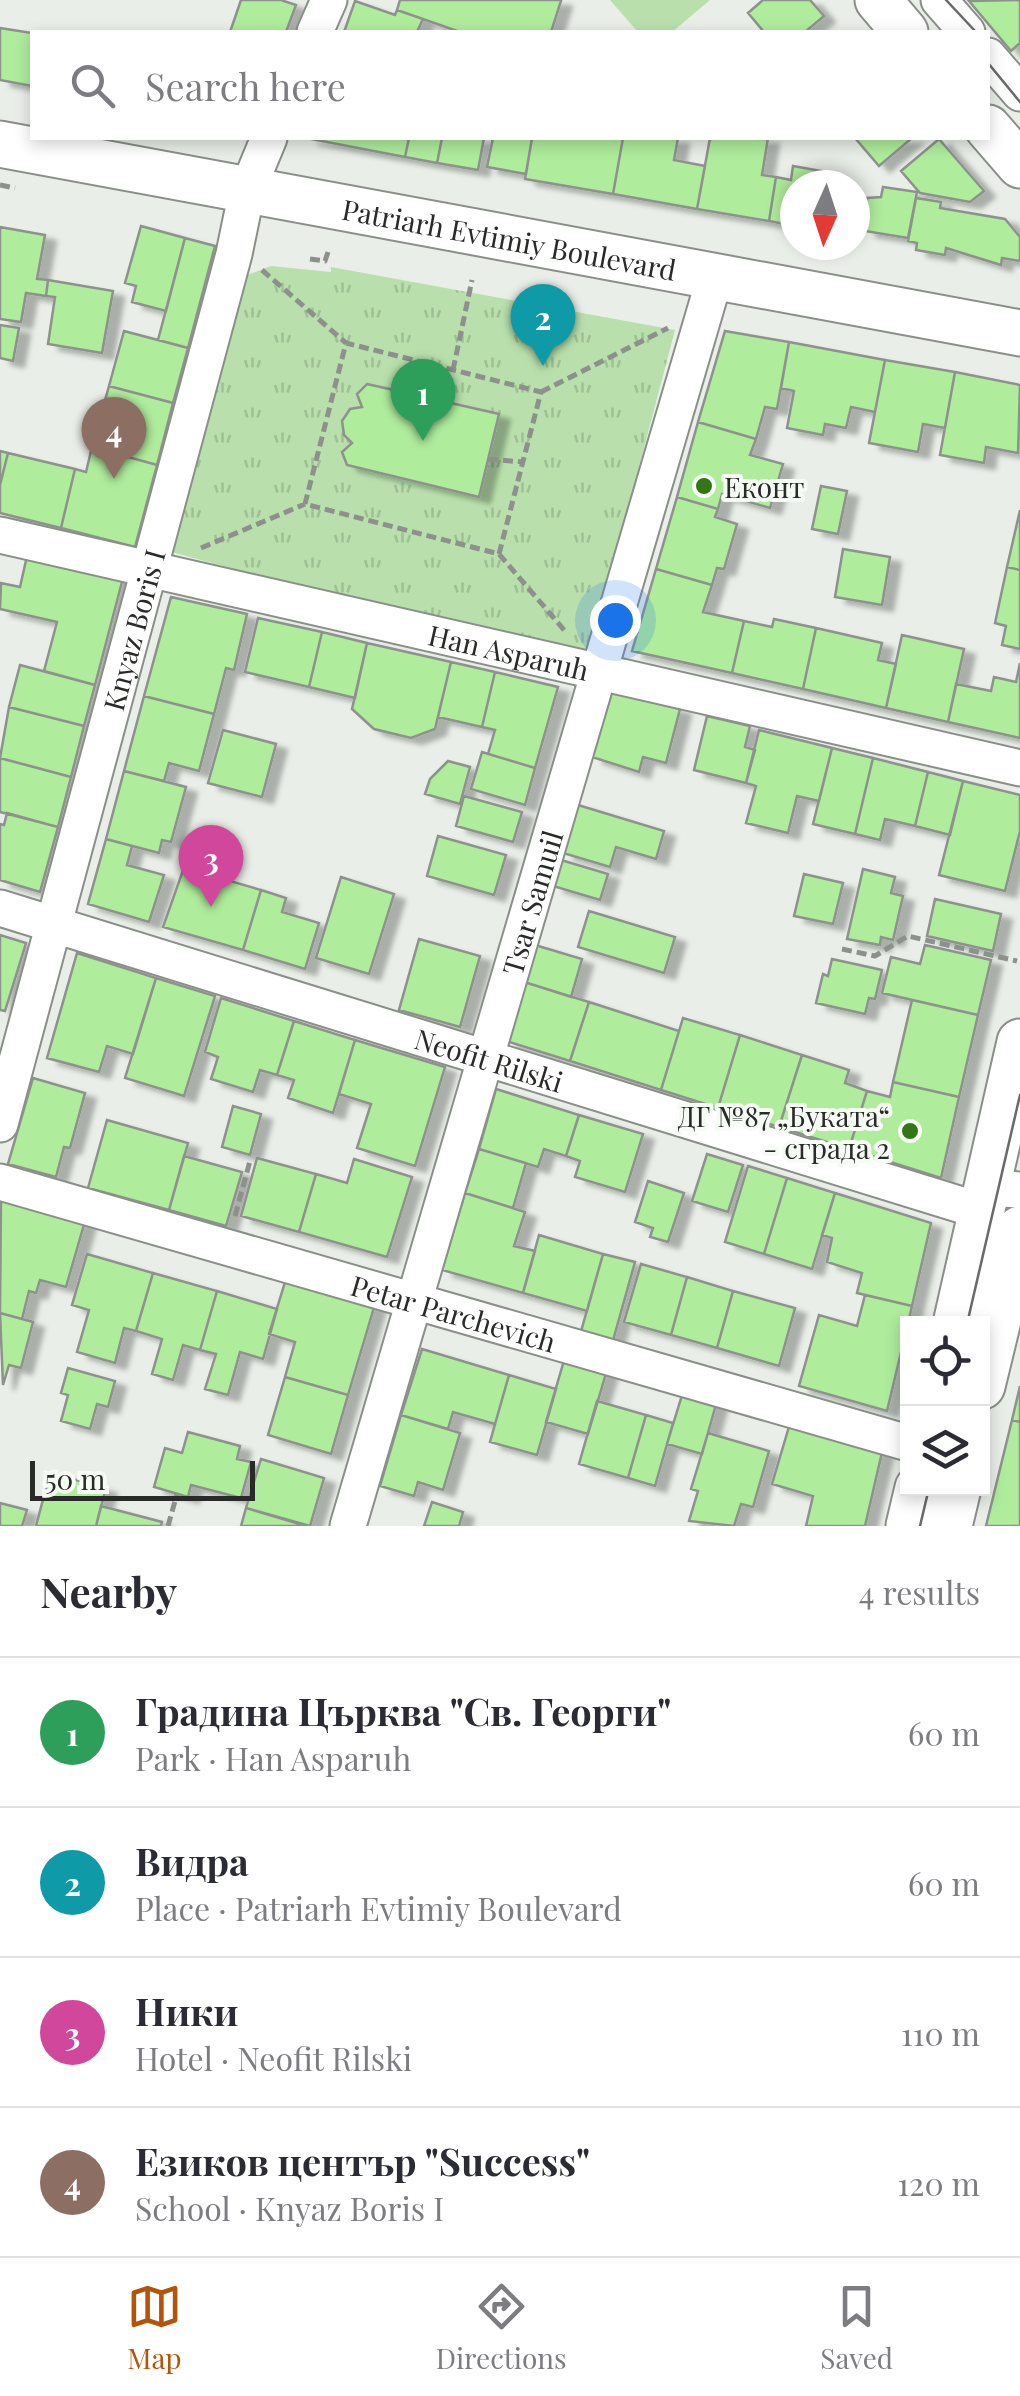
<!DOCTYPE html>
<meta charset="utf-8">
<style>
body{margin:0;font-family:"Playfair Display",serif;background:#f7f7f7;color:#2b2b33}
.controls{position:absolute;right:30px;bottom:30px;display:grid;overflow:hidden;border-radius:0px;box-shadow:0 5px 15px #0003}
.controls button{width:90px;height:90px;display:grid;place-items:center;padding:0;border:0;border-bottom:2px solid #e1e1e2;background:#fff;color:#2b2b33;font:50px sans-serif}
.compass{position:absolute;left:780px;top:170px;width:90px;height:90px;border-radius:50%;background:#fff;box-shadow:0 5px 15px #0003;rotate:183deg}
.scale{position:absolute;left:30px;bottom:25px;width:225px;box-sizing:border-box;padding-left:10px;border:5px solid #292b28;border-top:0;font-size:28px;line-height:35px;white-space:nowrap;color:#292b28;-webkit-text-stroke:8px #f6fbf5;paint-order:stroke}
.you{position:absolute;left:615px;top:620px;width:35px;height:35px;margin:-25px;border:8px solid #fff;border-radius:50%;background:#1a73e8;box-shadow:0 0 0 15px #1a73e833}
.badge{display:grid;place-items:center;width:65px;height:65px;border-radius:50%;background:#b45309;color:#fff;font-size:32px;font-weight:700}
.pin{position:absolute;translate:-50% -82px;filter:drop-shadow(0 2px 5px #0008)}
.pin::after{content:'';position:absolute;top:52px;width:35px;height:30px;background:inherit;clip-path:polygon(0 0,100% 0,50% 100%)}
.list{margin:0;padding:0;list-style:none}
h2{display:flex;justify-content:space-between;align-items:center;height:130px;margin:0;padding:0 40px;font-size:42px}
h2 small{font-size:32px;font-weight:400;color:#7c7c81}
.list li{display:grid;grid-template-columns:65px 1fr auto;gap:30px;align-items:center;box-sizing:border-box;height:150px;padding:0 40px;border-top:2px solid #e1e1e2}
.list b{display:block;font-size:38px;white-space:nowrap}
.list p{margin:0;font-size:32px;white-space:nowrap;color:#7c7c81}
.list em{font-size:32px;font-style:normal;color:#7c7c81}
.icon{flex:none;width:55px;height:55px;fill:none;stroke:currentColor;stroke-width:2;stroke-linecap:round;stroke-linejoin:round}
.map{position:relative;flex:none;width:1020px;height:1526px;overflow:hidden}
.search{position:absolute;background:#fff;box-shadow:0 5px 15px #0003;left:30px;right:30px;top:30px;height:110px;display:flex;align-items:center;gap:25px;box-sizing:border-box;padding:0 35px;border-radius:0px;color:#7c7c81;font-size:38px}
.sheet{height:730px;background:#fff}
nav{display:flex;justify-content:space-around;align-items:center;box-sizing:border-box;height:140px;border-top:2px solid #e1e1e2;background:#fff;font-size:28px;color:#7c7c81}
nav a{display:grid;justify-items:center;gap:5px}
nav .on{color:#b45309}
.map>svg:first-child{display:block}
.grass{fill:#b9e0ac}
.park{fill:url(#park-tufts)}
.building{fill:#afec9c;stroke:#8e928d;stroke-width:2.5;filter:url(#shadow)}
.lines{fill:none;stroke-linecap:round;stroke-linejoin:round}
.minor-casing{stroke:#8b8f8a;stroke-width:39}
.major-casing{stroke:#8b8f8a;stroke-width:49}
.path{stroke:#8d908c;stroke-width:5;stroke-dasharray:10 5;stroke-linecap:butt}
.minor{stroke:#fff;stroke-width:35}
.major{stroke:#fff;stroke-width:45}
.tram{stroke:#686b67;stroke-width:2.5}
.poi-dot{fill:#337615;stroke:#f6fbf5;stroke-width:4}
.labels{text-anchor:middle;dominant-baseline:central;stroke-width:8;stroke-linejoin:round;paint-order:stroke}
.street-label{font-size:28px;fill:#292b28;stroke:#f6fbf5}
.poi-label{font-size:28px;fill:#292b28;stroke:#f6fbf5;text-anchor:start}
</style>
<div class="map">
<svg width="1020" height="1526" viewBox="0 0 1020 1526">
<defs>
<pattern id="park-tufts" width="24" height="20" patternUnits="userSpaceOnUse" patternTransform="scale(2.5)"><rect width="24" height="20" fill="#b9e0ac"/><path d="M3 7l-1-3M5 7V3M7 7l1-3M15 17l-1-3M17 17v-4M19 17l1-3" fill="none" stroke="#9fc094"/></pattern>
<filter id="shadow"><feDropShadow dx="11" dy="6" stdDeviation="2.5" flood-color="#0004"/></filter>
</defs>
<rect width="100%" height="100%" fill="#e9eee8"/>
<!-- grass -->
<path class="grass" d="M 610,0 L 710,0 L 672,32 L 638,32 Z"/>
<!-- park -->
<path class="park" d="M 271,266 L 331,272 L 331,267 L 675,330 L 587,665 L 168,551 L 245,276 Z"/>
<!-- building -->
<path class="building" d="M 241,0 L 281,0 L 296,5 L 286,32 L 230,32 Z
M 400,0 L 559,0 L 561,1 L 551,32 L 460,32 L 397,10 Z
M 763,0 L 810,0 L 824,16 L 805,32 L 764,32 L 748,13 Z
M 1020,0 L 1020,43 L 1011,51 L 969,1 Z
M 355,1 L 395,15 L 397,10 L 423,19 L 417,32 L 344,32 Z
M 0,28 L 32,33 L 32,86 L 0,80 Z
M 306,138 L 409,138 L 405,157 Z
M 409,138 L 442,138 L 437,163 L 405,157 Z
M 442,138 L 484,138 L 478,170 L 437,163 Z
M 493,138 L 532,138 L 526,174 L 487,167 Z
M 532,138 L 623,138 L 613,194 L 525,179 Z
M 623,138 L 678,138 L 674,160 L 705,166 L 697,209 L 613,194 Z
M 710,138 L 768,138 L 762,175 L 776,177 L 769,221 L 697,209 Z
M 855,138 L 912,138 L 879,166 Z
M 939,139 L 984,191 L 970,202 L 920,193 L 901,171 Z
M 793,166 L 827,172 L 827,177 L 840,179 L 838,185 L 795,185 L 795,226 L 769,221 L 776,177 L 791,180 Z
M 883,187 L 917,192 L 908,238 L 865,231 L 867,198 L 881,197 Z
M 916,198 L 941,202 L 940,208 L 1005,219 L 1020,237 L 1020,261 L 1002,258 L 1001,265 L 946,248 L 945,255 L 916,250 L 917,243 L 908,241 Z
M 141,226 L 185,238 L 166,311 L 132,302 L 136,286 L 125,283 Z
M 0,227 L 45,235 L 37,279 L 48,280 L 46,296 L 26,293 L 21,322 L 0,319 Z
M 185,238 L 215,246 L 188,348 L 158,340 Z
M 48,280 L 113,291 L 102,353 L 48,344 L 55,297 L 46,296 Z
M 0,325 L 19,328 L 13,361 L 0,358 Z
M 124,331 L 188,348 L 173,403 L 109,386 Z
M 725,331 L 789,342 L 777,409 L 765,407 L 756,439 L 698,422 Z
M 789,342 L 885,360 L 875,412 L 851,407 L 846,428 L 825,424 L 823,435 L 787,428 L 794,391 L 781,388 Z
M 885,360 L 955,372 L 945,428 L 923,424 L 918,452 L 869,443 Z
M 955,372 L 1020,385 L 1018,453 L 986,447 L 984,463 L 940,455 Z
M 367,384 L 499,414 L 479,497 L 347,465 L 342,452 L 352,443 L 344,435 L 342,421 L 350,409 L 362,407 L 357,394 Z
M 109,386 L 173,403 L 157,465 L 92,447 Z
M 698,422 L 756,439 L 750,455 L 783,464 L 770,508 L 722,494 L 718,509 L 677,497 Z
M 92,447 L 157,465 L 135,547 L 61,528 L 75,469 L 86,472 Z
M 0,451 L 8,453 L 0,485 Z
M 8,453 L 75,469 L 61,528 L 0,513 L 0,485 Z
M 821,486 L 847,491 L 838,534 L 812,529 Z
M 677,497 L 718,509 L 715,517 L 737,524 L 724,569 L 717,568 L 712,585 L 656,569 Z
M 1020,510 L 1020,570 L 1007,567 Z
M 843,549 L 890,557 L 882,605 L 835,597 Z
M 27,556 L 123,578 L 95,685 L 44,671 L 57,622 L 0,609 L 1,583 L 20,587 Z
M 1007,567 L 1020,570 L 1020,649 L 1002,645 L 1006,626 L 995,623 Z
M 656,569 L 712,585 L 703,612 L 744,621 L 732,673 L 632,651 Z
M 171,597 L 247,614 L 234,670 L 226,668 L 214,714 L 144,696 Z
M 258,618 L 322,632 L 309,687 L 245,672 Z
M 774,619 L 816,628 L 803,689 L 732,673 L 744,621 L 772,627 Z
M 816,628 L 882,643 L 878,660 L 896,664 L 886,708 L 803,689 Z
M 322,632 L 367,643 L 355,698 L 309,687 Z
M 902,635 L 964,649 L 948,722 L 886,708 Z
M 367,643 L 451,662 L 435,729 L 411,738 L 374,729 L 352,709 Z
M 451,662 L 495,672 L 482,727 L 438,717 Z
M 1020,663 L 1020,738 L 948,722 L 956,684 L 991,691 L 994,677 L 1016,682 Z
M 20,665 L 95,685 L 84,726 L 9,707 Z
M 495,672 L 558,687 L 535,768 L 488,754 L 495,730 L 482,727 Z
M 612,692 L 680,709 L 666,763 L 643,757 L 639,772 L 592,757 Z
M 144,696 L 214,714 L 199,771 L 169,763 L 164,781 L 124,771 Z
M 9,707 L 84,726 L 71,777 L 0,758 Z
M 707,716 L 750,726 L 745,747 L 755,750 L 746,783 L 694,770 Z
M 223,730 L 276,744 L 262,797 L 208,783 Z
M 759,730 L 832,748 L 819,801 L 797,796 L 788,833 L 746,823 L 756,786 L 746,783 Z
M 832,748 L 873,758 L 855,834 L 813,824 Z
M 482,752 L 535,768 L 525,805 L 471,789 Z
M 0,758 L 71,777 L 58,827 L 0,812 Z
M 873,758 L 928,772 L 915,826 L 885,819 L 880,840 L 855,834 Z
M 448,761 L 470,767 L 460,804 L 425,794 L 430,779 Z
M 124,771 L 186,787 L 171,842 L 162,840 L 159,853 L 106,839 Z
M 928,772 L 963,781 L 950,835 L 915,826 Z
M 963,781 L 1020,795 L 1020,831 L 1005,891 L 939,875 Z
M 464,796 L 522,812 L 513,842 L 456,826 Z
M 578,805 L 664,831 L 656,859 L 616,847 L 610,867 L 563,853 Z
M 7,813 L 58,827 L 40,892 L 0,880 L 0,824 L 4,825 Z
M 438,836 L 506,855 L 494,895 L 427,876 Z
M 106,839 L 132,846 L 127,865 L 164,875 L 149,922 L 88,904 Z
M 187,859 L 212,866 L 209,875 L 261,890 L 243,950 L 163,927 Z
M 561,860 L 608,874 L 600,900 L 553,886 Z
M 863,869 L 895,877 L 891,893 L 903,896 L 893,940 L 881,937 L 880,945 L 847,939 Z
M 804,874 L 843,883 L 833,924 L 794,916 Z
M 341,877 L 394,894 L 369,974 L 316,958 Z
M 261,890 L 286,898 L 282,912 L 319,923 L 305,969 L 243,950 Z
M 935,899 L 1001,914 L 993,951 L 927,936 Z
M 589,911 L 675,937 L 664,973 L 578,947 Z
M 0,935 L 26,943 L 5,1011 L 0,1010 Z
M 419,939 L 480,956 L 460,1027 L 399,1010 Z
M 535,945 L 582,959 L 571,997 L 524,982 Z
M 925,945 L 991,960 L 978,1015 L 882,993 L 891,957 L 920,964 Z
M 77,953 L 156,978 L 133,1054 L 107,1046 L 99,1072 L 47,1058 Z
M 832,959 L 882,970 L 875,999 L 869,998 L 865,1014 L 816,1003 L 823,974 L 828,976 Z
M 156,978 L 215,996 L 184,1096 L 125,1078 Z
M 524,982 L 589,1002 L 570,1061 L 506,1041 Z
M 221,998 L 294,1021 L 277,1075 L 260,1070 L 253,1092 L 211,1079 L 218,1057 L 205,1052 Z
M 912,1000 L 978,1015 L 959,1097 L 893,1082 Z
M 589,1002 L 679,1031 L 661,1090 L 570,1061 Z
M 683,1018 L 740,1035 L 718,1108 L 661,1090 Z
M 294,1021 L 355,1040 L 333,1113 L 288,1098 L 294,1080 L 277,1075 Z
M 740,1035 L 802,1055 L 779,1127 L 718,1108 Z
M 355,1040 L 445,1067 L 415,1166 L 357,1148 L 371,1104 L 339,1094 Z
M 802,1055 L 849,1070 L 845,1083 L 867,1091 L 849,1149 L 779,1127 Z
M 33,1078 L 85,1093 L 70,1148 L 64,1147 L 56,1177 L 8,1164 Z
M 893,1082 L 959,1097 L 941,1178 L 849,1149 L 867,1091 L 890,1097 Z
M 496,1089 L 579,1115 L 566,1156 L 544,1149 L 538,1167 L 479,1149 Z
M 233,1106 L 261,1114 L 250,1155 L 222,1147 Z
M 579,1115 L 643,1134 L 625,1192 L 575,1177 L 580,1161 L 566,1156 Z
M 107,1120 L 188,1143 L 169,1210 L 88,1188 Z
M 479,1149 L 526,1163 L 513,1208 L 465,1193 Z
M 707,1154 L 743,1165 L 728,1212 L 692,1201 Z
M 184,1156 L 242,1172 L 226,1226 L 169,1210 Z
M 257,1158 L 316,1174 L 299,1232 L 241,1216 Z
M 354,1159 L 412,1177 L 387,1257 L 299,1232 L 316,1174 L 347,1183 Z
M 748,1166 L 787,1178 L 764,1254 L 725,1242 Z
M 787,1178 L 835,1193 L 812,1269 L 764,1254 Z
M 648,1181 L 684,1193 L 668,1242 L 650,1237 L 653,1228 L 635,1222 Z
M 465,1193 L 525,1212 L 514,1246 L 535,1251 L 523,1293 L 442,1270 Z
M 835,1193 L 931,1223 L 912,1306 L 857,1293 L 862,1273 L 827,1262 L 832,1238 L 822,1235 Z
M 1,1197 L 85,1221 L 66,1287 L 40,1280 L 36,1293 L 29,1291 L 22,1319 L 0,1313 Z
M 539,1235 L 603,1254 L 587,1311 L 523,1293 Z
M 87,1254 L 153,1273 L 136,1331 L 124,1328 L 115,1363 L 77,1352 L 89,1310 L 72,1305 Z
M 603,1254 L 635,1262 L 612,1344 L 580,1335 Z
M 641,1264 L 687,1277 L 671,1335 L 624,1322 Z
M 153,1273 L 217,1291 L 200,1350 L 183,1345 L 173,1380 L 152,1374 L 162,1339 L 136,1331 Z
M 687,1277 L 733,1291 L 717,1348 L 671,1335 Z
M 286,1279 L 375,1304 L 348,1395 L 285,1377 L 295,1342 L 269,1334 Z
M 217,1291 L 277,1309 L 263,1359 L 240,1352 L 228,1395 L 205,1389 L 216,1354 L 200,1350 Z
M 733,1291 L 795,1308 L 779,1366 L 717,1348 Z
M 865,1295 L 912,1306 L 887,1411 L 799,1386 L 819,1315 L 857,1326 Z
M 0,1313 L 33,1322 L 21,1368 L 9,1365 L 3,1385 Z
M 422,1349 L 509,1375 L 495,1424 L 453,1412 L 448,1429 L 401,1415 Z
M 565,1357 L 607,1370 L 588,1434 L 546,1422 Z
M 68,1368 L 115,1381 L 108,1407 L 97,1404 L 90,1429 L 61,1421 L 68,1395 L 61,1393 Z
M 509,1375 L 556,1389 L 537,1455 L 490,1442 Z
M 285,1377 L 348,1395 L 331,1454 L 268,1435 Z
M 1020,1386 L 1020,1422 L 1012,1420 Z
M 683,1392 L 717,1401 L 702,1454 L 667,1444 Z
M 597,1401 L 646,1415 L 628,1478 L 579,1464 Z
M 401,1415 L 460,1433 L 443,1490 L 418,1482 L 414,1496 L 380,1486 Z
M 646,1415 L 673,1423 L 655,1486 L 628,1478 Z
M 791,1420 L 883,1448 L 865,1526 L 806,1526 L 813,1496 L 772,1484 Z
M 1012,1420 L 1020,1422 L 1020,1526 L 986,1526 Z
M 188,1432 L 240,1446 L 237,1459 L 251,1462 L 241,1498 L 191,1485 L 188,1497 L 154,1487 L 165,1448 L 182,1453 Z
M 708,1433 L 769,1451 L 753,1507 L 741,1504 L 734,1526 L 689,1521 L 698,1491 L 691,1489 Z
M 261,1459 L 324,1478 L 310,1526 L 246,1508 Z
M 50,1473 L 106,1488 L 96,1526 L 36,1526 Z
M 432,1502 L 463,1512 L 459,1526 L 424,1526 Z
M 0,1503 L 27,1510 L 22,1526 L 0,1526 Z
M 101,1506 L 162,1522 L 161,1526 L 96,1526 Z
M 246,1508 L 306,1526 L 241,1526 Z"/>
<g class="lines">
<defs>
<g id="minor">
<path d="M 939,0 L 967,32"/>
<path d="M 315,32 L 329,0"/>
<path d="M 988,56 L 1020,93"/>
<path id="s1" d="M 0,535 L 1020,768"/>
<path id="s2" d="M 0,908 L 981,1211"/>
<path id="s3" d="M 0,1124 L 234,254 L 247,191 L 269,138"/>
<path id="s4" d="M 0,1182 L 908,1443"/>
<path d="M 986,1188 L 1020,1190"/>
<path id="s5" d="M 348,1526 L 715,277"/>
</g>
<g id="major">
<path d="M 878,0 L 905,32"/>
<path d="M 988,128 L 1020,165"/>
<path id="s6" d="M 0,144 L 1020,333"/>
<path d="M 956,1324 L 1020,1042"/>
<path d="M 982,1386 L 1020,1229"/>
<path d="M 909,1526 L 918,1488"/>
<path d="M 949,1526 L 958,1488"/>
</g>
</defs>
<!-- minor casing -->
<use href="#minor" class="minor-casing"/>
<!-- major casing -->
<use href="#major" class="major-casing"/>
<!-- path -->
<path class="path" d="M 0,185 L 15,188
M 310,259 L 325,261 L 328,252
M 262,270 L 346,343
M 453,370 L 472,280
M 541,392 L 668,328
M 488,459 L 523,462
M 201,548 L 305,504
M 499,554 L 541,392 L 346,343 L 305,504 L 499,554 L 565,631
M 842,949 L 875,956 L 908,936 L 1017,961
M 235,1216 L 250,1161
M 168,1526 L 177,1494"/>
<!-- minor -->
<use href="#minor" class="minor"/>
<!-- major -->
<use href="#major" class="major"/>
<!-- tram -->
<path class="tram" d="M 946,0 L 976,32
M 988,63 L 1020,102
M 967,1324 L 1020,1095
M 920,1526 L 929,1488"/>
</g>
<!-- markers -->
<g class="poi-dot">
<circle cx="704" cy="486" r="10"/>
<circle cx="910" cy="1131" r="10"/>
</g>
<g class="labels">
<!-- street labels -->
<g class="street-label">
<text stroke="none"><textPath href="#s6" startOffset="518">Patriarh Evtimiy Boulevard</textPath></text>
<text stroke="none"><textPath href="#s3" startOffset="512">Knyaz Boris I</textPath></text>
<text stroke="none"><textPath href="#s1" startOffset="522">Han Asparuh</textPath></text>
<text stroke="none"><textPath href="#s5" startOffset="650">Tsar Samuil</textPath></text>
<text stroke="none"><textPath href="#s2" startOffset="512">Neofit Rilski</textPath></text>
<text stroke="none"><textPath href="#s4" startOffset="472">Petar Parchevich</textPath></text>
</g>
<!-- poi labels -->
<g class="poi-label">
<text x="724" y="486">Еконт</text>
<text x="890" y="1115" text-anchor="end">ДГ №87 „Буката“<tspan x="890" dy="32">- сграда 2</tspan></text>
</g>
</g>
</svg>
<div class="controls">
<button><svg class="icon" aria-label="locate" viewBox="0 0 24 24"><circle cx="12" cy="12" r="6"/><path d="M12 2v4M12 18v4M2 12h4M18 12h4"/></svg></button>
<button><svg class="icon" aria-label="layers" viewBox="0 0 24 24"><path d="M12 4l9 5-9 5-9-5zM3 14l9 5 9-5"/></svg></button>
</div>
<svg class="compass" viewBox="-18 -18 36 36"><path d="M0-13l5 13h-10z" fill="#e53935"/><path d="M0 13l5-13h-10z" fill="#7c7c81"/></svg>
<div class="scale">50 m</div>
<div class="you"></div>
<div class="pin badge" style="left:423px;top:441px;background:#2e9e5b">1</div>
<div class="pin badge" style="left:543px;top:366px;background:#0f9aa8">2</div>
<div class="pin badge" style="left:211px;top:907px;background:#d1479c">3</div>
<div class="pin badge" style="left:114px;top:479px;background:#8d6e63">4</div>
<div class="search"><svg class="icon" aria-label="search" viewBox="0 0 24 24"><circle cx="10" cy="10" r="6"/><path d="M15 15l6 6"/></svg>Search here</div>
</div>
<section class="sheet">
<h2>Nearby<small>4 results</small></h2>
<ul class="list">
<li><span class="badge" style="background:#2e9e5b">1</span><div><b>Градина Църква &quot;Св. Георги&quot;</b><p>Park · Han Asparuh</p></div><em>60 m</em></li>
<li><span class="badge" style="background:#0f9aa8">2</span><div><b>Видра</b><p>Place · Patriarh Evtimiy Boulevard</p></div><em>60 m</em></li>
<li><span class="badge" style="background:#d1479c">3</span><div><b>Ники</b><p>Hotel · Neofit Rilski</p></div><em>110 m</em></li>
<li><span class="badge" style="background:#8d6e63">4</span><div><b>Езиков център &quot;Success&quot;</b><p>School · Knyaz Boris I</p></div><em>120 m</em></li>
</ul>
</section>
<nav>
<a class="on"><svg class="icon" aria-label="map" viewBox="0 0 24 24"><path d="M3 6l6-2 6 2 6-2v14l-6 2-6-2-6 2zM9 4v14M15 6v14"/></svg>Map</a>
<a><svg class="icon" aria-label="directions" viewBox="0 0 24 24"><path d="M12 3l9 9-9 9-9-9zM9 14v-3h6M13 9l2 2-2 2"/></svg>Directions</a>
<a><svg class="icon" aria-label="saved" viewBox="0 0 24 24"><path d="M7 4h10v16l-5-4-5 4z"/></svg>Saved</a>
</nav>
